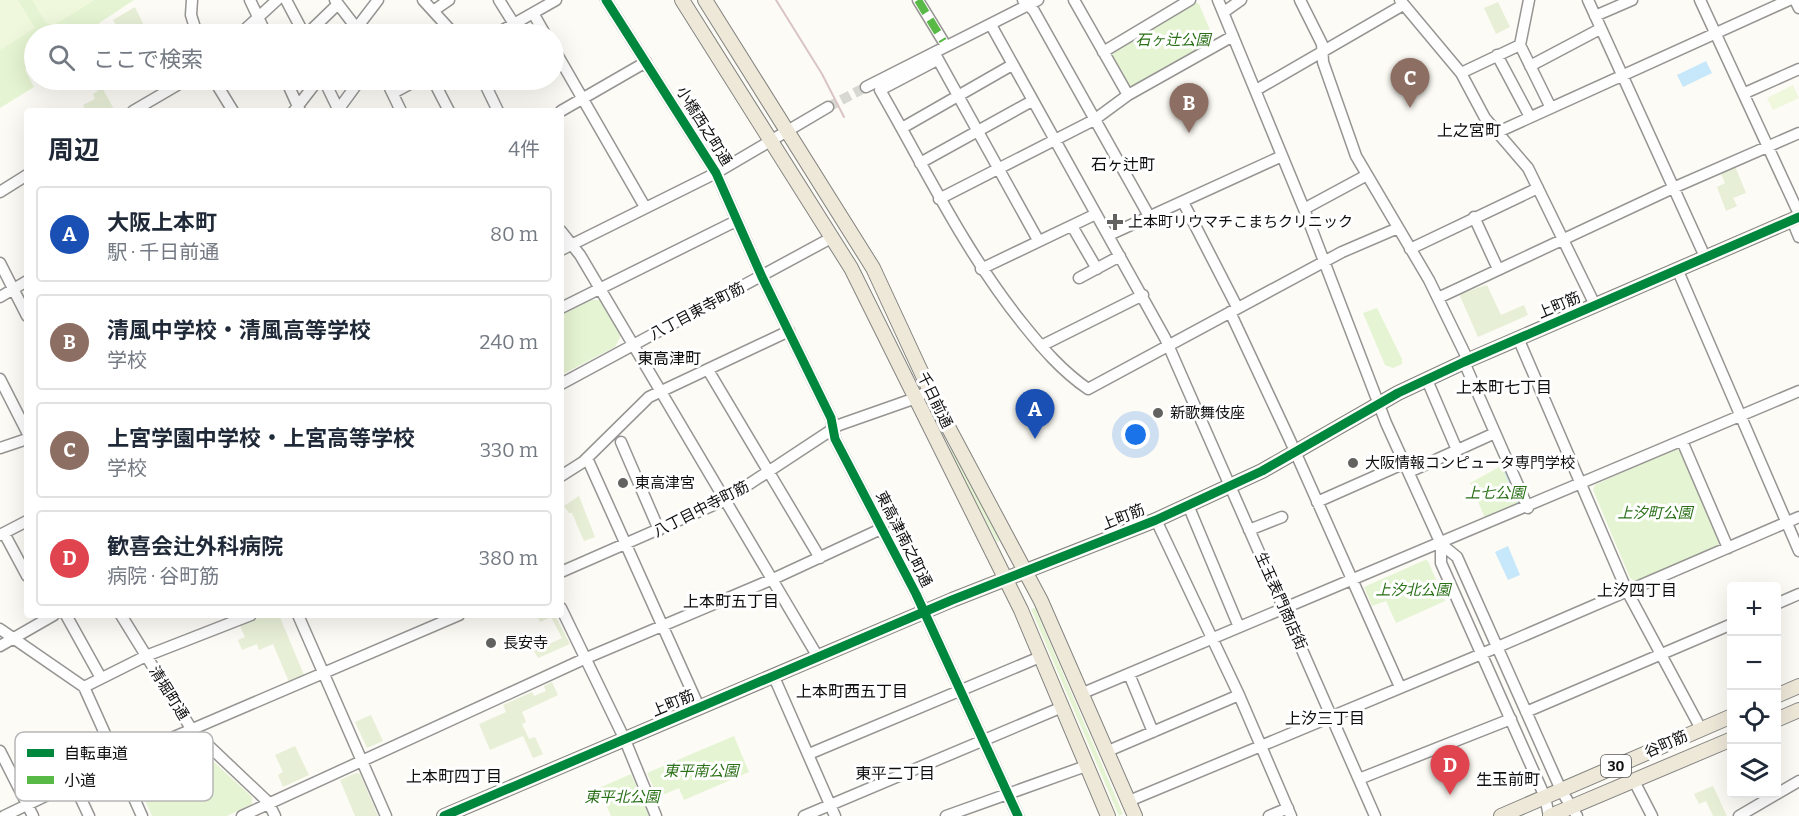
<!DOCTYPE html>
<html lang="ja">
<meta charset="utf-8">
<style>
body{margin:0;font-family:Bitter,"Noto Sans JP",serif;background:#f2f2f3;color:#1f2937}
.controls{position:absolute;right:18px;bottom:18px;display:grid;overflow:hidden;border-radius:6px;box-shadow:0 6px 24px #0002}
.controls button{width:54px;height:54px;display:grid;place-items:center;padding:0;border:0;border-bottom:2px solid #e0e1e3;background:#fff;color:#1f2937;font:30px sans-serif}
.you{position:absolute;left:1136px;top:435px;width:21px;height:21px;margin:-15px;border:4px solid #fff;border-radius:50%;background:#1a73e8;box-shadow:0 0 0 9px #1a73e833}
.badge{display:grid;place-items:center;width:39px;height:39px;border-radius:50%;background:#626260;color:#fff;font-size:20px;font-weight:700}
.pin{position:absolute;translate:-50% -50px;filter:drop-shadow(0 2px 3px #0008)}
.pin::after{content:'';position:absolute;top:32px;width:21px;height:18px;background:inherit;clip-path:polygon(0 0,100% 0,50% 100%)}
.list{margin:0;padding:0;list-style:none}
h2{display:flex;justify-content:space-between;align-items:center;height:78px;margin:0;padding:0 24px;font-size:26px}
h2 small{font-size:20px;font-weight:400;color:#747a83}
.list li{display:grid;grid-template-columns:39px 1fr auto;gap:18px;align-items:center;box-sizing:border-box;height:96px;margin:0 12px 12px;padding:0 12px;border:2px solid #e0e1e3;border-radius:6px}
.list b{display:block;font-size:22px;white-space:nowrap}
.list p{margin:0;font-size:20px;white-space:nowrap;color:#747a83}
.list em{font-size:20px;font-style:normal;color:#747a83}
.icon{flex:none;width:33px;height:33px;fill:none;stroke:currentColor;stroke-width:2;stroke-linecap:round;stroke-linejoin:round}
.map{position:relative;flex:none;width:1799px;height:816px;overflow:hidden}
.search{position:absolute;background:#fff;box-shadow:0 6px 24px #0002;left:24px;top:24px;width:540px;height:66px;display:flex;align-items:center;gap:15px;box-sizing:border-box;padding:0 21px;border-radius:33px;color:#747a83;font-size:22px}
.panel{position:absolute;background:#fff;box-shadow:0 6px 24px #0002;left:24px;top:108px;width:540px;height:510px;border-radius:6px}
.map>svg:first-child{display:block}
.green{fill:#e5f4d2}
.cemetery{fill:#e8efd7}
.pitch{fill:#eff8dd}
.water{fill:#c7e8fb}
.lines{fill:none;stroke-linecap:round;stroke-linejoin:round}
.stream{stroke:#c7e8fb;stroke-width:2}
.minor-tunnel{stroke:#d8d8d2;stroke-width:10;stroke-dasharray:10 5;stroke-linecap:butt}
.minor-casing{stroke:#969593;stroke-width:13}
.major-casing{stroke:#838380;stroke-width:16}
.minor{stroke:#fffefe;stroke-width:10}
.major{stroke:#eee8d9;stroke-width:14}
.rail{stroke:#dac4c4;stroke-width:2}
.quiet{stroke:#58b947;stroke-width:8;stroke-dasharray:15 8;stroke-linecap:butt}
.cycleway-casing{stroke:#fff;stroke-width:13}
.cycleway{stroke:#00873e;stroke-width:9}
.poi-dot{fill:#626260;stroke:#fff;stroke-width:2}
.labels{text-anchor:middle;dominant-baseline:central;stroke-width:6;stroke-linejoin:round;paint-order:stroke}
.shield{fill:#fff;stroke:#575757;stroke-width:1.5}
.shield-label{font-size:14px;font-weight:bold;fill:#0f0f0f}
.park-label{font-size:15px;font-style:italic;fill:#297017;stroke:#fff}
.street-label{font-size:15px;fill:#0f0f0f;stroke:#fff}
.poi-label{font-size:15px;fill:#0f0f0f;stroke:#fff;text-anchor:start}
.neighbourhood-label{font-size:16px;fill:#0f0f0f;stroke:#fff}
.key{fill:#fff;stroke:#b7b7b7;stroke-width:1.5}
.key-label{font-size:16px;fill:#0f0f0f}
</style>
<div class="map">
<svg width="1799" height="816" viewBox="0 0 1799 816">
<rect width="100%" height="100%" fill="#fcfbf5"/>
<!-- green -->
<path class="green" d="M 0,0 L 134,0 L 99,23 L 102,27 L 90,34 L 34,34 L 34,70 L 30,67 L 25,70 L 34,87 L 0,108 Z
M 1195,2 L 1199,4 L 1213,37 L 1211,42 L 1134,87 L 1126,84 L 1111,56 L 1113,50 Z
M 591,300 L 599,300 L 621,335 L 615,347 L 561,375 L 561,315 Z
M 1377,308 L 1402,359 L 1402,364 L 1393,368 L 1385,365 L 1363,313 Z
M 1676,448 L 1681,451 L 1720,541 L 1718,546 L 1635,581 L 1630,578 L 1593,490 L 1595,485 Z
M 951,449 L 1001,540 L 997,542 L 949,450 Z
M 1503,465 L 1520,503 L 1486,520 L 1470,483 Z
M 1425,560 L 1428,561 L 1445,601 L 1396,623 L 1386,601 L 1372,606 L 1364,587 Z
M 1035,608 L 1123,814 L 1119,816 L 1031,609 Z
M 734,736 L 749,772 L 684,800 L 679,788 L 658,797 L 647,773 Z
M 190,740 L 252,797 L 252,804 L 227,816 L 152,816 L 130,767 L 132,763 Z
M 631,774 L 649,816 L 611,816 L 599,788 Z"/>
<!-- cemetery -->
<path class="cemetery" d="M 1498,2 L 1510,27 L 1496,34 L 1484,8 Z
M 135,7 L 148,34 L 121,34 L 113,20 Z
M 92,80 L 98,80 L 115,111 L 86,111 L 83,105 L 95,99 L 93,94 L 98,91 Z
M 1735,166 L 1746,193 L 1733,198 L 1737,206 L 1726,211 L 1717,187 L 1725,183 L 1720,172 Z
M 1487,285 L 1501,315 L 1524,305 L 1528,315 L 1478,337 L 1459,294 Z
M 579,496 L 595,537 L 584,541 L 572,513 L 569,513 L 564,506 Z
M 267,615 L 279,615 L 304,675 L 289,682 L 273,644 L 259,650 L 257,644 L 242,650 L 238,640 L 245,637 L 240,626 Z
M 537,615 L 555,615 L 570,644 L 538,658 L 534,651 L 562,638 L 551,617 L 540,622 Z
M 552,682 L 558,695 L 522,712 L 526,722 L 522,724 L 529,739 L 535,737 L 543,754 L 533,758 L 523,736 L 490,750 L 479,724 L 506,712 L 503,705 L 532,692 L 534,696 L 546,691 L 544,686 Z
M 371,715 L 383,741 L 367,748 L 355,722 Z
M 295,746 L 309,775 L 283,787 L 278,775 L 283,772 L 275,755 Z
M 356,773 L 360,774 L 378,816 L 355,816 L 340,780 Z
M 1713,786 L 1727,816 L 1713,816 L 1706,801 L 1699,804 L 1694,794 Z"/>
<!-- pitch -->
<path class="pitch" d="M 0,0 L 18,0 L 35,28 L 0,50 Z
M 32,0 L 95,0 L 54,25 L 46,23 Z
M 1793,85 L 1799,98 L 1773,110 L 1767,98 Z"/>
<!-- water -->
<path class="water" d="M 1706,61 L 1712,73 L 1683,87 L 1677,75 Z
M 1508,546 L 1520,575 L 1508,580 L 1495,552 Z"/>
<g class="lines">
<!-- stream -->
<path class="stream" d="M 1503,466 L 1519,504"/>
<!-- minor-tunnel -->
<path class="minor-tunnel" d="M 828,107 L 866,87"/>
<defs>
<path id="minor" d="M 192,0 L 191,15 L 197,34
M 250,0 L 266,34
M 286,0 L 304,34
M 335,0 L 361,34
M 423,0 L 454,34
M 499,0 L 514,24
M 606,0 L 716,173 L 762,277 L 831,418 L 835,439 L 916,594 L 1018,816
M 918,0 L 943,41
M 1023,0 L 1034,11 L 1149,216
M 1074,0 L 1128,95
M 1218,0 L 1304,209 L 1386,423 L 1441,544 L 1441,563 L 1545,797 L 1549,816
M 1300,0 L 1322,44 L 1323,62 L 1356,156 L 1429,280 L 1468,360
M 1400,0 L 1461,73 L 1485,118 L 1528,168 L 1595,305
M 1588,0 L 1706,259
M 1700,0 L 1799,214
M 1795,0 L 1799,8
M 433,11 L 449,0
M 1224,12 L 1241,0
M 533,13 L 545,34
M 1595,16 L 1632,0
M 991,25 L 1165,338 L 1375,816
M 240,34 L 277,0
M 307,34 L 338,4
M 352,34 L 378,0
M 496,34 L 556,0
M 1520,45 L 1551,108
M 554,49 L 645,207
M 1103,52 L 1190,0
M 935,54 L 1038,240
M 1497,55 L 1530,117
M 937,60 L 880,90 C 926,170 965,252 1023,324 C 1043,349 1062,371 1088,389 L 1342,252 L 1398,228
M 1530,66 L 1600,29
M 1461,73 L 1520,45 L 1529,0
M 214,80 L 233,111
M 286,80 L 300,111
M 324,80 L 339,111
M 386,80 L 401,111
M 433,80 L 449,111
M 483,80 L 498,111
M 866,87 L 1038,0
M 1256,90 L 1403,5
M 393,93 L 417,80
M 1745,93 L 1799,69
M 338,110 L 360,80
M 133,111 L 186,80
M 294,111 L 318,80
M 561,111 L 646,62
M 902,128 L 1012,65
M 1498,132 L 1789,0
M 920,163 L 1032,101
M 0,192 L 27,175
M 939,199 L 1094,120 L 1128,95 L 1233,36
M 1183,202 L 1237,307
M 1304,209 L 1367,175
M 1474,217 L 1498,269
M 1792,220 L 1799,237
M 1072,226 L 1097,269
M 561,231 L 580,255 L 818,657
M 1109,235 L 1282,156
M 1410,249 L 1538,188
M 561,250 L 716,173 L 828,107
M 0,263 L 27,316
M 981,269 L 1096,214
M 1678,271 L 1799,551
M 1079,278 L 1120,256
M 0,297 L 27,281
M 1438,298 L 1673,188 L 1799,133
M 561,308 L 736,221
M 1230,312 L 1289,438 L 1400,687
M 1518,338 L 1627,591 L 1701,729
M 1041,346 L 1143,295
M 1464,362 L 1528,508
M 708,370 L 820,558
M 0,379 L 27,432
M 1427,380 L 1457,450
M 561,384 L 833,237
M 1682,441 L 1728,548
M 621,442 L 659,530
M 0,448 L 27,439
M 587,458 L 699,707
M 1409,472 L 1495,433
M 561,476 L 583,462 L 649,397 L 789,331
M 1317,502 L 1405,463
M 1188,505 L 1239,627
M 1156,520 L 1239,695 L 1291,816
M 1249,530 L 1282,517
M 4,533 L 27,576
M 0,535 L 27,521
M 1441,544 L 1457,557 L 1561,790 L 1577,816
M 561,572 L 725,500 L 839,425 L 913,399 L 930,390
M 1776,604 L 1799,594
M 561,608 L 625,740 L 656,816
M 66,615 L 101,678
M 121,615 L 192,730 L 268,802 L 275,816
M 298,615 L 386,816
M 0,629 L 84,687 L 142,816
M 0,646 L 54,615
M 1129,674 L 1153,732
M 774,677 L 835,816
M 84,687 L 146,656 L 251,615
M 1083,693 L 1799,391
M 1526,712 L 1732,624
M 0,751 L 33,816
M 1108,751 L 1239,695
M 809,754 L 1040,657
M 1359,779 L 1511,719
M 1634,781 L 1652,816
M 74,784 L 89,816
M 1129,801 L 1472,658 L 1799,517
M 4,816 L 118,761 L 459,615
M 242,816 L 584,659 L 773,579 L 883,528
M 804,816 L 1060,708
M 946,816 L 1086,766
M 1269,816 L 1288,808
M 1739,816 L 1799,781"/>
<path id="major" d="M 682,0 L 851,268 L 1021,610 L 1108,816
M 705,0 L 873,268 L 937,406 L 1041,601 L 1135,816
M 1776,696 L 1799,686
M 1776,720 L 1799,710
M 444,816 L 952,600 L 1156,520 L 1262,471 L 1398,393 L 1464,362 L 1799,217
M 1501,816 L 1732,716
M 1550,816 L 1732,739"/>
</defs>
<!-- minor casing -->
<use href="#minor" class="minor-casing"/>
<!-- major casing -->
<use href="#major" class="major-casing"/>
<!-- minor -->
<use href="#minor" class="minor"/>
<!-- major -->
<use href="#major" class="major"/>
<!-- rail -->
<path class="rail" d="M 776,0 L 822,74 L 844,117"/>
<!-- quiet -->
<path class="quiet" d="M 918,0 L 943,41"/>
<defs>
<path id="cycleway" d="M 606,0 L 716,173 L 762,277 L 831,418 L 835,439 L 916,594 L 1018,816
M 444,816 L 952,600 L 1156,520 L 1262,471 L 1398,393 L 1464,362 L 1799,217"/>
</defs>
<!-- cycleway casing -->
<use href="#cycleway" class="cycleway-casing"/>
<!-- cycleway -->
<use href="#cycleway" class="cycleway"/>
</g>
<!-- markers -->
<g class="poi-dot">
<path d="M1112 213h6v6h6v6h-6v6h-6v-6h-6v-6h6z"/>
<circle cx="1158" cy="413" r="6"/>
<circle cx="1353" cy="463" r="6"/>
<circle cx="623" cy="483" r="6"/>
<circle cx="491" cy="643" r="6"/>
</g>
<g class="labels">
<!-- shield labels -->
<rect class="shield" x="1601" y="755" width="30" height="22" rx="4.5"/>
<g class="shield-label">
<text x="1616" y="766">30</text>
</g>
<!-- park labels -->
<g class="park-label">
<text x="1173" y="40">石ヶ辻公園</text>
<text x="1495" y="493">上七公園</text>
<text x="1655" y="513">上汐町公園</text>
<text x="1413" y="590">上汐北公園</text>
<text x="701" y="771">東平南公園</text>
<text x="622" y="797">東平北公園</text>
</g>
<!-- street labels -->
<g class="street-label">
<text transform="translate(704 126) rotate(58)">小橋西之町通</text>
<text transform="translate(1559 305) rotate(-23)">上町筋</text>
<text transform="translate(697 311) rotate(-28)">八丁目東寺町筋</text>
<text transform="translate(935 400) rotate(64)">千日前通</text>
<text transform="translate(701 509) rotate(-27)">八丁目中寺町筋</text>
<text transform="translate(1123 517) rotate(-22)">上町筋</text>
<text transform="translate(904 539) rotate(63)">東高津南之町通</text>
<text transform="translate(1281 601) rotate(66)">生玉表門商店街</text>
<text transform="translate(169 693) rotate(58)">清堀町通</text>
<text transform="translate(673 703) rotate(-23)">上町筋</text>
<text transform="translate(1666 744) rotate(-24)">谷町筋</text>
</g>
<!-- poi labels -->
<g class="poi-label">
<text x="1128" y="222">上本町リウマチこまちクリニック</text>
<text x="1170" y="413">新歌舞伎座</text>
<text x="1365" y="463">大阪情報コンピュータ専門学校</text>
<text x="635" y="483">東高津宮</text>
<text x="503" y="643">長安寺</text>
</g>
<!-- neighbourhood labels -->
<g class="neighbourhood-label">
<text x="1469" y="130">上之宮町</text>
<text x="1123" y="164">石ヶ辻町</text>
<text x="669" y="358">東高津町</text>
<text x="1504" y="387">上本町七丁目</text>
<text x="1637" y="590">上汐四丁目</text>
<text x="731" y="601">上本町五丁目</text>
<text x="852" y="691">上本町西五丁目</text>
<text x="1325" y="718">上汐三丁目</text>
<text x="895" y="773">東平二丁目</text>
<text x="454" y="776">上本町四丁目</text>
<text x="1508" y="779">生玉前町</text>
</g>
</g>
<!-- legend -->
<rect x="15" y="732" width="198" height="69" rx="9" class="key"/>
<rect x="27" y="749" width="27" height="8" fill="#00873e"/>
<rect x="27" y="776" width="27" height="8" fill="#58b947"/>
<g class="key-label">
<text x="64" y="759">自転車道</text>
<text x="64" y="786">小道</text>
</g>
</svg>
<div class="controls">
<button>+</button>
<button>−</button>
<button><svg class="icon" aria-label="locate" viewBox="0 0 24 24"><circle cx="12" cy="12" r="6"/><path d="M12 2v4M12 18v4M2 12h4M18 12h4"/></svg></button>
<button><svg class="icon" aria-label="layers" viewBox="0 0 24 24"><path d="M12 4l9 5-9 5-9-5zM3 14l9 5 9-5"/></svg></button>
</div>
<div class="you"></div>
<div class="pin badge" style="left:1035px;top:439px;background:#1a4fb4">A</div>
<div class="pin badge" style="left:1189px;top:133px;background:#8d6e63">B</div>
<div class="pin badge" style="left:1410px;top:108px;background:#8d6e63">C</div>
<div class="pin badge" style="left:1450px;top:795px;background:#e0444e">D</div>
<div class="search"><svg class="icon" aria-label="search" viewBox="0 0 24 24"><circle cx="10" cy="10" r="6"/><path d="M15 15l6 6"/></svg>ここで検索</div>
<section class="panel">
<h2>周辺<small>4件</small></h2>
<ul class="list">
<li><span class="badge" style="background:#1a4fb4">A</span><div><b>大阪上本町</b><p>駅 · 千日前通</p></div><em>80 m</em></li>
<li><span class="badge" style="background:#8d6e63">B</span><div><b>清風中学校・清風高等学校</b><p>学校</p></div><em>240 m</em></li>
<li><span class="badge" style="background:#8d6e63">C</span><div><b>上宮学園中学校・上宮高等学校</b><p>学校</p></div><em>330 m</em></li>
<li><span class="badge" style="background:#e0444e">D</span><div><b>歓喜会辻外科病院</b><p>病院 · 谷町筋</p></div><em>380 m</em></li>
</ul>
</section>
</div>
